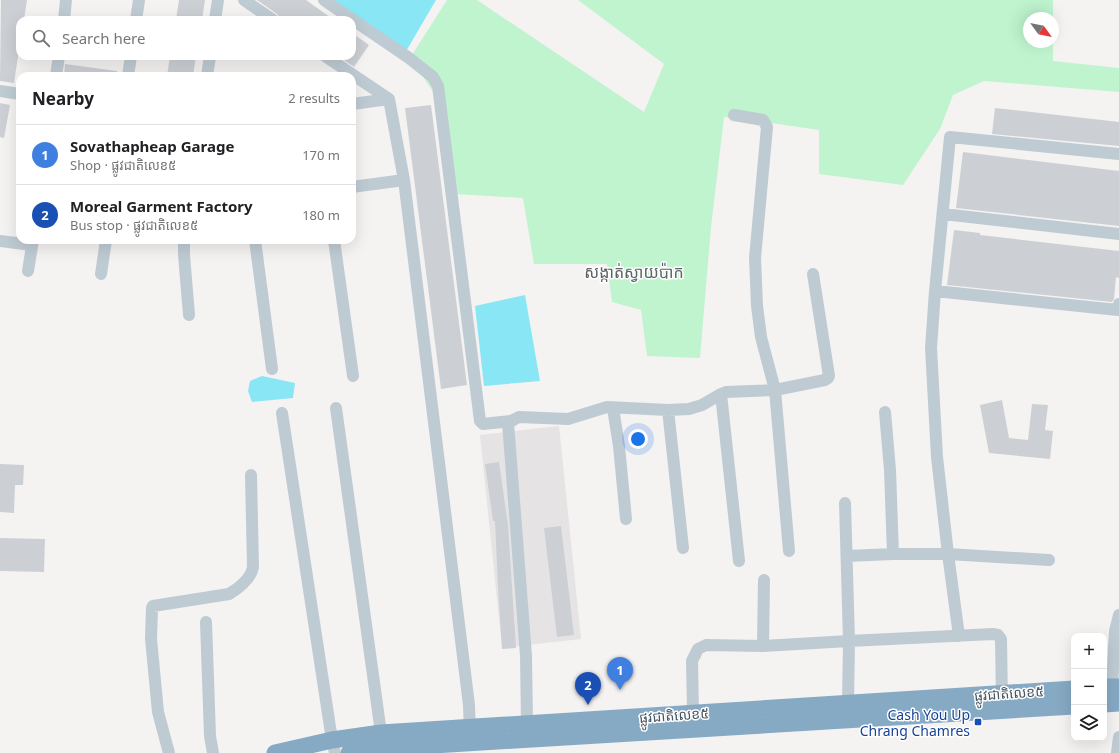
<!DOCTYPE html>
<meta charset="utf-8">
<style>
body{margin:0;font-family:"Noto Sans","Noto Sans Khmer",sans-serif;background:#f2f2f2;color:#202124}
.controls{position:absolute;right:12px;bottom:12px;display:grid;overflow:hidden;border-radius:8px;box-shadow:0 4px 16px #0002}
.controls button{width:36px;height:36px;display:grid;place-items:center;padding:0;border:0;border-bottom:1px solid #e0e0e0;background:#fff;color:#202124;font:20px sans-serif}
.compass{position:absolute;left:1023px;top:12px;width:36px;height:36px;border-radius:50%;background:#fff;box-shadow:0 4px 16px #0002;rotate:123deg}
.you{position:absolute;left:638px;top:439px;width:14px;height:14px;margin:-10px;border:3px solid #fff;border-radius:50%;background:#1a73e8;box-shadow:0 0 0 6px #1a73e833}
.badge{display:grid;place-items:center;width:26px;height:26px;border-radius:50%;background:#0f766e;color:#fff;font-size:13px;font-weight:700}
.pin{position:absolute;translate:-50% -33px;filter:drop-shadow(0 1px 2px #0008)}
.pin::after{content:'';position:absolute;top:21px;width:14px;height:12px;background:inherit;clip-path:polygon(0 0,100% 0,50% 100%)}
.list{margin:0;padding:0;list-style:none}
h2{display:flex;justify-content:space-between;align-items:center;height:52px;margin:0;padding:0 16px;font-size:17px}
h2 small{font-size:13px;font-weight:400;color:#757577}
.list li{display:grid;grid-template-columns:26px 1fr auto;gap:12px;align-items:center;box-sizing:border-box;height:60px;padding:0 16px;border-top:1px solid #e0e0e0}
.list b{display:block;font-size:15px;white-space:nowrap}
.list p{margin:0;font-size:13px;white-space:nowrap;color:#757577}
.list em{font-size:13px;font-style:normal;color:#757577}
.icon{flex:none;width:22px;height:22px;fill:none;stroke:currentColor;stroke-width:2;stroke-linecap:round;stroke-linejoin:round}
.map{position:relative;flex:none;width:1119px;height:753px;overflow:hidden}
.search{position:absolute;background:#fff;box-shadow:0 4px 16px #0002;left:16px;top:16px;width:340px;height:44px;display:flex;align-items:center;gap:10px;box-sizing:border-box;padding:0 14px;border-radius:12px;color:#757577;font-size:15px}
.panel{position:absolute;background:#fff;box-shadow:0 4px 16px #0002;left:16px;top:72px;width:340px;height:172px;border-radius:12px}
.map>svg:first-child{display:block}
.education{fill:#e6e3e4}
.green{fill:#bff4cf;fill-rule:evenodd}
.water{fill:#88e6f5}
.building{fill:#ccd0d5}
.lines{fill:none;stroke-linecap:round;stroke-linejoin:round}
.minor{stroke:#bfcbd3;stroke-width:12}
.highway{stroke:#86a9c4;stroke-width:17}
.transit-dot{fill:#1a4fb4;stroke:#fff;stroke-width:1.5}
.labels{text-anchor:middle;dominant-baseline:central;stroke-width:3;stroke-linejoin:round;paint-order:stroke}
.street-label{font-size:14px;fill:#485762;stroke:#fff}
.transit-label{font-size:14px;fill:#164399;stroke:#fff;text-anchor:end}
.quarter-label{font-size:16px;fill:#5e6368;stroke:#fff}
</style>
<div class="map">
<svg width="1119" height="753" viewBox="0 0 1119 753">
<rect width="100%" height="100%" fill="#f5f2f2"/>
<!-- education -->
<path class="education" d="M 559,426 L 581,639 L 502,648 L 480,435 Z"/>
<!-- green -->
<path class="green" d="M 447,0 L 477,0 L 644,112 L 664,64 L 578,0 L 1053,0 L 1053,61 L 1119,68 L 1119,92 L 984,81 L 953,95 L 940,129 L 903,185 L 819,174 L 819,130 L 764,122 L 724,117 L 711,227 L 700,358 L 647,356 L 641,310 L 612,302 L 607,264 L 534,264 L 523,198 L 455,194 L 443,106 L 410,58 ZM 1029,18 L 1053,18 L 1053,42 L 1029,42 Z"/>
<!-- water -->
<path class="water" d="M 331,0 L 436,0 L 405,53 Z
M 525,295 L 540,381 L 484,386 L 475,306 Z
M 262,376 L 295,383 L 293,398 L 252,402 L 248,391 L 250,381 Z"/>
<!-- building -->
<path class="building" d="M 1,0 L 27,0 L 24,20 L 20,20 L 20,43 L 14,83 L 0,81 Z
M 179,0 L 205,0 L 202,20 L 176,20 Z
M 257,0 L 306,0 L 334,20 L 281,20 L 277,14 Z
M 352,33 L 369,45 L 354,67 L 338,56 L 352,56 Z
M 170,56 L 196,56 L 193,76 L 167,76 Z
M 65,64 L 117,71 L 117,76 L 64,76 Z
M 0,103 L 10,105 L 4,138 L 0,137 Z
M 431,105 L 467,385 L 441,389 L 405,108 Z
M 995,108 L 1119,122 L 1119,146 L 992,134 Z
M 963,152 L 1119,171 L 1119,226 L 956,208 Z
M 954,230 L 980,233 L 980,235 L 1119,251 L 1119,278 L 1116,277 L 1114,299 L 1112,302 L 947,285 Z
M 1002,400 L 1009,438 L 1028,440 L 1032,404 L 1048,405 L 1045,430 L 1053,431 L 1050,459 L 989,453 L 980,405 Z
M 499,462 L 508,525 L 516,648 L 502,649 L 498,587 L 495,521 L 493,521 L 485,464 Z
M 0,464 L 24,465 L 23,485 L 15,485 L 14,513 L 0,512 Z
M 561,526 L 574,635 L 557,637 L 544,528 Z
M 0,538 L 45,539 L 44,572 L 0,571 Z"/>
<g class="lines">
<!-- minor -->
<path class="minor" d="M 244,0 L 273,20
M 324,0 L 409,58 L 433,77 L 438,86 L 480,421 L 483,424 L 511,421
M 64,20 L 66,0
M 136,20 L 139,0
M 215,20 L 218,0
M 325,56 L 389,99
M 56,76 L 59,56
M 128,76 L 131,56
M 207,76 L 210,56
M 0,91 L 20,94
M 352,104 L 389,99 L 404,180 L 469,705 L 470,736
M 734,115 L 763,120 L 767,127 L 755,258 L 757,306 L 761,337 L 775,390 L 789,551
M 352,187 L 404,180
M 943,214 L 1119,234
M 184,240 L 184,255 L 189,315
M 255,240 L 272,369
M 334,240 L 353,376
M 0,241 L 32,245
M 28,271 L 33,240
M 101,274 L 106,240
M 935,291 L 1118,310 L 1119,304
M 721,394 L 739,561
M 336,408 L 381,733
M 613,408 L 619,446 L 626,519
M 668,410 L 683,548
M 885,412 L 890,470 L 893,554
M 282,413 L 332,740 L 335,753
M 845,503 L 849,641 L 848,704
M 847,556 L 893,554 L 948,554 L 1049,560
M 206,622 L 210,736 L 213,753
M 959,636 L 948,554 L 937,457 L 931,348 L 935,291 L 950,137 L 1119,154
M 763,646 L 764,580
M 1112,687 L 1115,631 L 1119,615
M 693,713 L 692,661 L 698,649 L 706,645 L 763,646 L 849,641 L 993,634 L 998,635 L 1001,639 L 1002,701
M 527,724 L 526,656 L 508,423 L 515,419 L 519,417 L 568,419 L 607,407 L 668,410 L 689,409 L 702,405 L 721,394 L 726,392 L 775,390 L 825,380 L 828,378 L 829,376 L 813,274
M 169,753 L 158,712 L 151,639 L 152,608 L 153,606 L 229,594 C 239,588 251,579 253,567 L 251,475
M 1117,753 L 1119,737"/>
<!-- highway -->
<path class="highway" d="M 1104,687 L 1119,687
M 1104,704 L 1119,703
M 275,753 L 332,740 L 381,733 L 1074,689
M 349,753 L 384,748 L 1074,706"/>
</g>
<!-- markers -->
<rect class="transit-dot" x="974" y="718" width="8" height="8" rx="2"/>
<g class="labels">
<!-- street labels -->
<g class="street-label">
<text transform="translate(1009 693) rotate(-4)">ផ្លូវជាតិលេខ៥</text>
<text transform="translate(674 715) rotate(-4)">ផ្លូវជាតិលេខ៥</text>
</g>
<!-- transit labels -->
<g class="transit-label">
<text x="970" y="714">Cash You Up<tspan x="970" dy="16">Chrang Chamres</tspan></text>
</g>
<!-- quarter labels -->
<g class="quarter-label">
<text x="634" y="272">សង្កាត់ស្វាយប៉ាក</text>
</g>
</g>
</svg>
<div class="controls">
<button>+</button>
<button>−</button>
<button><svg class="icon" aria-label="layers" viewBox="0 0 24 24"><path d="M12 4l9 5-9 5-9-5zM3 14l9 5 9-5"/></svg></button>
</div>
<svg class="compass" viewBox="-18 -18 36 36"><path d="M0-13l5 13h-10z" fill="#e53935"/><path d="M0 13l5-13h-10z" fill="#757577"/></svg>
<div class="you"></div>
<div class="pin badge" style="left:620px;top:690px;background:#3f7fe0">1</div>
<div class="pin badge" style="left:588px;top:705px;background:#1a4fb4">2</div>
<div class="search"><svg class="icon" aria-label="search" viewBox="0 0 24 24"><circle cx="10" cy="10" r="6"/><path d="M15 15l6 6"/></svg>Search here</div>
<section class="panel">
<h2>Nearby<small>2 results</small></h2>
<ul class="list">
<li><span class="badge" style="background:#3f7fe0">1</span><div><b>Sovathapheap Garage</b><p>Shop · ផ្លូវជាតិលេខ៥</p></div><em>170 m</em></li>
<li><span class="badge" style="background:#1a4fb4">2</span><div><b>Moreal Garment Factory</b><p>Bus stop · ផ្លូវជាតិលេខ៥</p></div><em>180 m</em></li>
</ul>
</section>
</div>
